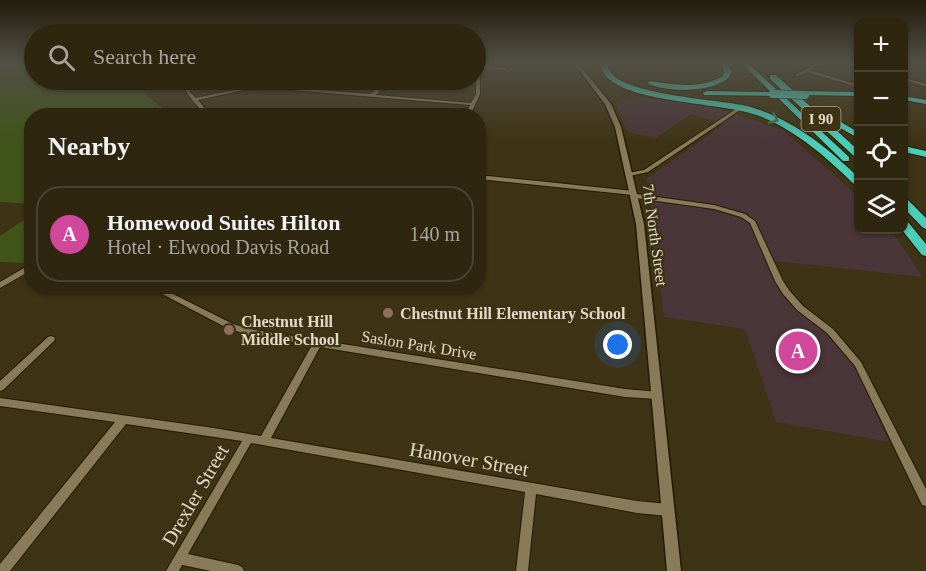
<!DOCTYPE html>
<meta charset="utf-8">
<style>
body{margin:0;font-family:Georgia,serif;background:#362e18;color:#f1f3f6}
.controls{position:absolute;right:18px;top:18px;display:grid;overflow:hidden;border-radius:12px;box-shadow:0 2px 4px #0004}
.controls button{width:54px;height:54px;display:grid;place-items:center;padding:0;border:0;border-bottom:2px solid #49432f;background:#2e260f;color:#f1f3f6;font:30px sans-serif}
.you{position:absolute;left:618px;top:345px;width:21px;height:21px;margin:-15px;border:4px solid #fff;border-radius:50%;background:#1a73e8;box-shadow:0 0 0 9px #1a73e833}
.badge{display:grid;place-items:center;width:39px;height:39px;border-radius:50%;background:#8c9099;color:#fff;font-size:20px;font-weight:700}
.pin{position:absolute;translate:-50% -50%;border:3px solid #fff;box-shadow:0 2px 6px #0006}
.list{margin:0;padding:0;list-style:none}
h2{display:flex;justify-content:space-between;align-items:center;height:78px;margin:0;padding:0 24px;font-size:26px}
h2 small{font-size:20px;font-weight:400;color:#a7a59e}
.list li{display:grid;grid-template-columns:39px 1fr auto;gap:18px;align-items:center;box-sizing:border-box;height:96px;margin:0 12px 12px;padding:0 12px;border:2px solid #49432f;border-radius:24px}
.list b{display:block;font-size:22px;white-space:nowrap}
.list p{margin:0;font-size:20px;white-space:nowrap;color:#a7a59e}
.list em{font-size:20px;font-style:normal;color:#a7a59e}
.icon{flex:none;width:33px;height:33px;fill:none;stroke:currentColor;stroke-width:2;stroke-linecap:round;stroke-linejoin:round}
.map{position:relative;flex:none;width:926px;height:571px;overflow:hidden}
.search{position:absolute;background:#2e260f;box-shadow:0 2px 4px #0004;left:24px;top:24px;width:462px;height:66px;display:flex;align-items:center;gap:15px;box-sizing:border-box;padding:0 21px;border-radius:33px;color:#a7a59e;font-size:22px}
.panel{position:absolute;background:#2e260f;box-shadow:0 2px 4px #0004;left:24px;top:108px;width:462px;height:186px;border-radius:24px}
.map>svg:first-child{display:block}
.commercial{fill:#4a3539}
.green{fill:#41541a}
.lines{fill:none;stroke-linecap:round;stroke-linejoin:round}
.minor-casing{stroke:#251a00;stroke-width:2}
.tertiary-casing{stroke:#251a00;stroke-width:3}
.motorway-casing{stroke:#251a00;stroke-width:2}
.minor{fill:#887b5a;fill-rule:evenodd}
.tertiary{fill:#887b5a;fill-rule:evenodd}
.motorway{fill:#4acdb9;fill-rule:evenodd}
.motorway-bridge-casing{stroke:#251a00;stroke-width:9;stroke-linecap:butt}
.motorway-bridge{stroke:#4acdb9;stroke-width:8}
.oneway{stroke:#43785e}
.education-dot{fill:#8d6e63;stroke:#3e3314;stroke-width:2}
.labels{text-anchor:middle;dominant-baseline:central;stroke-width:4.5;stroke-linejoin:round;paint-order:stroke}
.shield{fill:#3e3314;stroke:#b0a893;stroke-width:1.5}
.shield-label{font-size:15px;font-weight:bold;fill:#e1dac9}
.street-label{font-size:16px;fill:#e1dac9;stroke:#3e3314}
.poi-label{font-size:16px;font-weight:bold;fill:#e1dac9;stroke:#3e3314;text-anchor:start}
.near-street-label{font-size:20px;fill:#e1dac9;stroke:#3e3314}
</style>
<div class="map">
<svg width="926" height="571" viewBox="0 0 926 571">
<rect width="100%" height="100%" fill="#3e3314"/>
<!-- commercial -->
<path class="commercial" d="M 637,97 L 710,105 L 784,131 L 858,196 L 858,230 L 891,230 L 923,277 L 766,260 L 776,283 L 790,303 L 828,333 L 853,362 L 889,442 L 776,422 L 745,329 L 664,317 L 654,246 L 650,192 L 646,179 L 725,124 L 691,114 L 656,138 L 628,132 L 615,102 Z"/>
<!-- green -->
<path class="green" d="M 7,62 L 34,62 L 34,80 L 148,80 L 143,88 L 147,96 L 171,115 L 32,116 L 31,204 L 0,202 L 0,64 Z
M 22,221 L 31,221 L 31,260 L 28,263 L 0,262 L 0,236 Z"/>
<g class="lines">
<defs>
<path id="minor" d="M 820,62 L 824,62 L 810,70 L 858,85 L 858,87 L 807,72 L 798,76 L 795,75 Z
M 838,62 L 843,62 L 858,66 L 858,68 Z
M 910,62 L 926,62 L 926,63 L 912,63 Z
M 476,66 L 505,68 L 507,69 L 505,70 L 480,68 L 480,94 L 470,116 L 465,116 L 470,105 L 280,89 L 243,90 L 198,100 L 211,116 L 206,116 C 197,105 188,97 183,85 L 186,80 L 190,80 L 187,85 L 190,92 L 196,98 L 243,88 L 280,87 L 371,94 L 385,80 L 389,80 L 376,95 L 471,103 L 476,94 Z
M 904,78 L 926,84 L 926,86 L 904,80 Z
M 736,109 L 740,110 L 648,172 L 630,176 L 627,174 L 628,173 L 644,170 Z
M 478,175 L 634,191 L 637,193 L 636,194 L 714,205 L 745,214 L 755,221 L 783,281 L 789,290 L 803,306 L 833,329 L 861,362 L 926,489 L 926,506 L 922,505 L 855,366 L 827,333 L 797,310 L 783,294 L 775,281 L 750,223 L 741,217 L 714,209 L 635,198 L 632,196 L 633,195 L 478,179 Z
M 29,265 L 32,265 L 32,270 L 0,288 L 0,282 Z
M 147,286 L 157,286 L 233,324 L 249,329 L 625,389 L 660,392 L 662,395 L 660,398 L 657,399 L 625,397 L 320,347 L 271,438 L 637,501 L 668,504 L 672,506 L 674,510 L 672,514 L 668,516 L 637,513 L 536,494 L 528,571 L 516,571 L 525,492 L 251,443 L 188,554 L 238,565 L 242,567 L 244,571 L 211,571 L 182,565 L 179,571 L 166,571 L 242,441 L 126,424 L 10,571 L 0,571 L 0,564 L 115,422 L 0,406 L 0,398 L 214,428 L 261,436 L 312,345 L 249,335 L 227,328 Z
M 51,336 L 54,337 L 55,339 L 54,341 L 3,390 L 0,391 L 0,381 L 48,337 Z"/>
<path id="tertiary" d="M 573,62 L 577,62 L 611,104 L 621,127 L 644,224 L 681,571 L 667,571 L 636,224 L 615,127 L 605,104 Z"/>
<path id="motorway" d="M 601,62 L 607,62 C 608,65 608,68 610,71 C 624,96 722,99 751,107 C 793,120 827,147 858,177 L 858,185 L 854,184 C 827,158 798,132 762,117 C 723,101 630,105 605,75 C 602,71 601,65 601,62 Z
M 721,62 L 727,62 L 732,72 C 723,94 664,93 647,83 L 651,81 C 675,85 701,89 723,76 L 724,72 Z
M 740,62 L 747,62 L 849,157 L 849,161 L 843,161 L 776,96 L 704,95 L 703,93 L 707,91 L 771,92 Z
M 770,75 L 776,75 L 858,150 L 858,158 L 855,157 L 770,79 Z
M 800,91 L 858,92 L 858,96 L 803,95 L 799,93 Z
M 904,96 L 926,100 L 926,104 L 904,100 Z
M 829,115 L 858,132 L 858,138 L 826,120 L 825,118 Z
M 904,146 L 926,151 L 926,157 L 904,152 Z
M 904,199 L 908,200 L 926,218 L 926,229 L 922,227 L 904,208 Z
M 904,220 L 908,222 L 926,244 L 926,256 L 922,255 L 902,230 Z"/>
</defs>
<!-- minor casing -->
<use href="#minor" class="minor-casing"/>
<!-- tertiary casing -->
<use href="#tertiary" class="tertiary-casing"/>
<!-- motorway casing -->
<use href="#motorway" class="motorway-casing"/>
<!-- minor -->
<use href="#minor" class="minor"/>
<!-- tertiary -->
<use href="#tertiary" class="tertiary"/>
<!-- motorway -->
<use href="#motorway" class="motorway"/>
<defs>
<path id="motorway-bridge" d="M 773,94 L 805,95"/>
</defs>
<!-- motorway-bridge casing -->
<use href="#motorway-bridge" class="motorway-bridge-casing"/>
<!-- motorway-bridge -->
<use href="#motorway-bridge" class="motorway-bridge"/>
</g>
<!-- one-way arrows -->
<defs><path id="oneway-chevron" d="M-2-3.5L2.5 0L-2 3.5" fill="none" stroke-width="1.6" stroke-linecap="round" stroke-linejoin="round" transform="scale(1.5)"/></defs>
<use class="oneway" href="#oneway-chevron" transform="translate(774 119) rotate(24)"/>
<!-- sky -->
<linearGradient id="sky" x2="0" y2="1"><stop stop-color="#221c0b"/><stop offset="0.44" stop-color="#525045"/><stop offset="1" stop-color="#525045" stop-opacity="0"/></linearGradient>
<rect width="926" height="142" fill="url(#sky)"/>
<!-- markers -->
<g class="education-dot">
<circle cx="388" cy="313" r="6"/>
<circle cx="229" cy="330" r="6"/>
</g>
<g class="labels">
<!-- shield labels -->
<rect class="shield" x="801.5" y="107" width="39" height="24" rx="4.5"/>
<g class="shield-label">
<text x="821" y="119">I 90</text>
</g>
<!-- street labels -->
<g class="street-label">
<text transform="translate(655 235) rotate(82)">7th North Street</text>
<text transform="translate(419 345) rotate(9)">Saslon Park Drive</text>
</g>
<!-- poi labels -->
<g class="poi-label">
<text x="400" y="313">Chestnut Hill Elementary School</text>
<text x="241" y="321">Chestnut Hill<tspan x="241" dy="18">Middle School</tspan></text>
</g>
<!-- near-street labels -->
<g class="near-street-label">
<text transform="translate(469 459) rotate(10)">Hanover Street</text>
<text transform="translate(195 495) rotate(-60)">Drexler Street</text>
</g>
</g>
</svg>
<div class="controls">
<button>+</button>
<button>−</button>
<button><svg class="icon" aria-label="locate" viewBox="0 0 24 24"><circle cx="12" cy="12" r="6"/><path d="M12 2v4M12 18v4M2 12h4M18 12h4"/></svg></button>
<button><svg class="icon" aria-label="layers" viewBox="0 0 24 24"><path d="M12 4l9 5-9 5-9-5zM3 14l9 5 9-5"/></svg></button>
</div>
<div class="you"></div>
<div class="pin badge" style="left:798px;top:351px;background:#d1479c">A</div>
<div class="search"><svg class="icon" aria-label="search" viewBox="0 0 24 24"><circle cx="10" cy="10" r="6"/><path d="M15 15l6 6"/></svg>Search here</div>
<section class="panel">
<h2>Nearby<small></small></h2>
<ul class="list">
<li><span class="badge" style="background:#d1479c">A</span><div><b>Homewood Suites Hilton</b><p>Hotel · Elwood Davis Road</p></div><em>140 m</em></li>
</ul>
</section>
</div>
